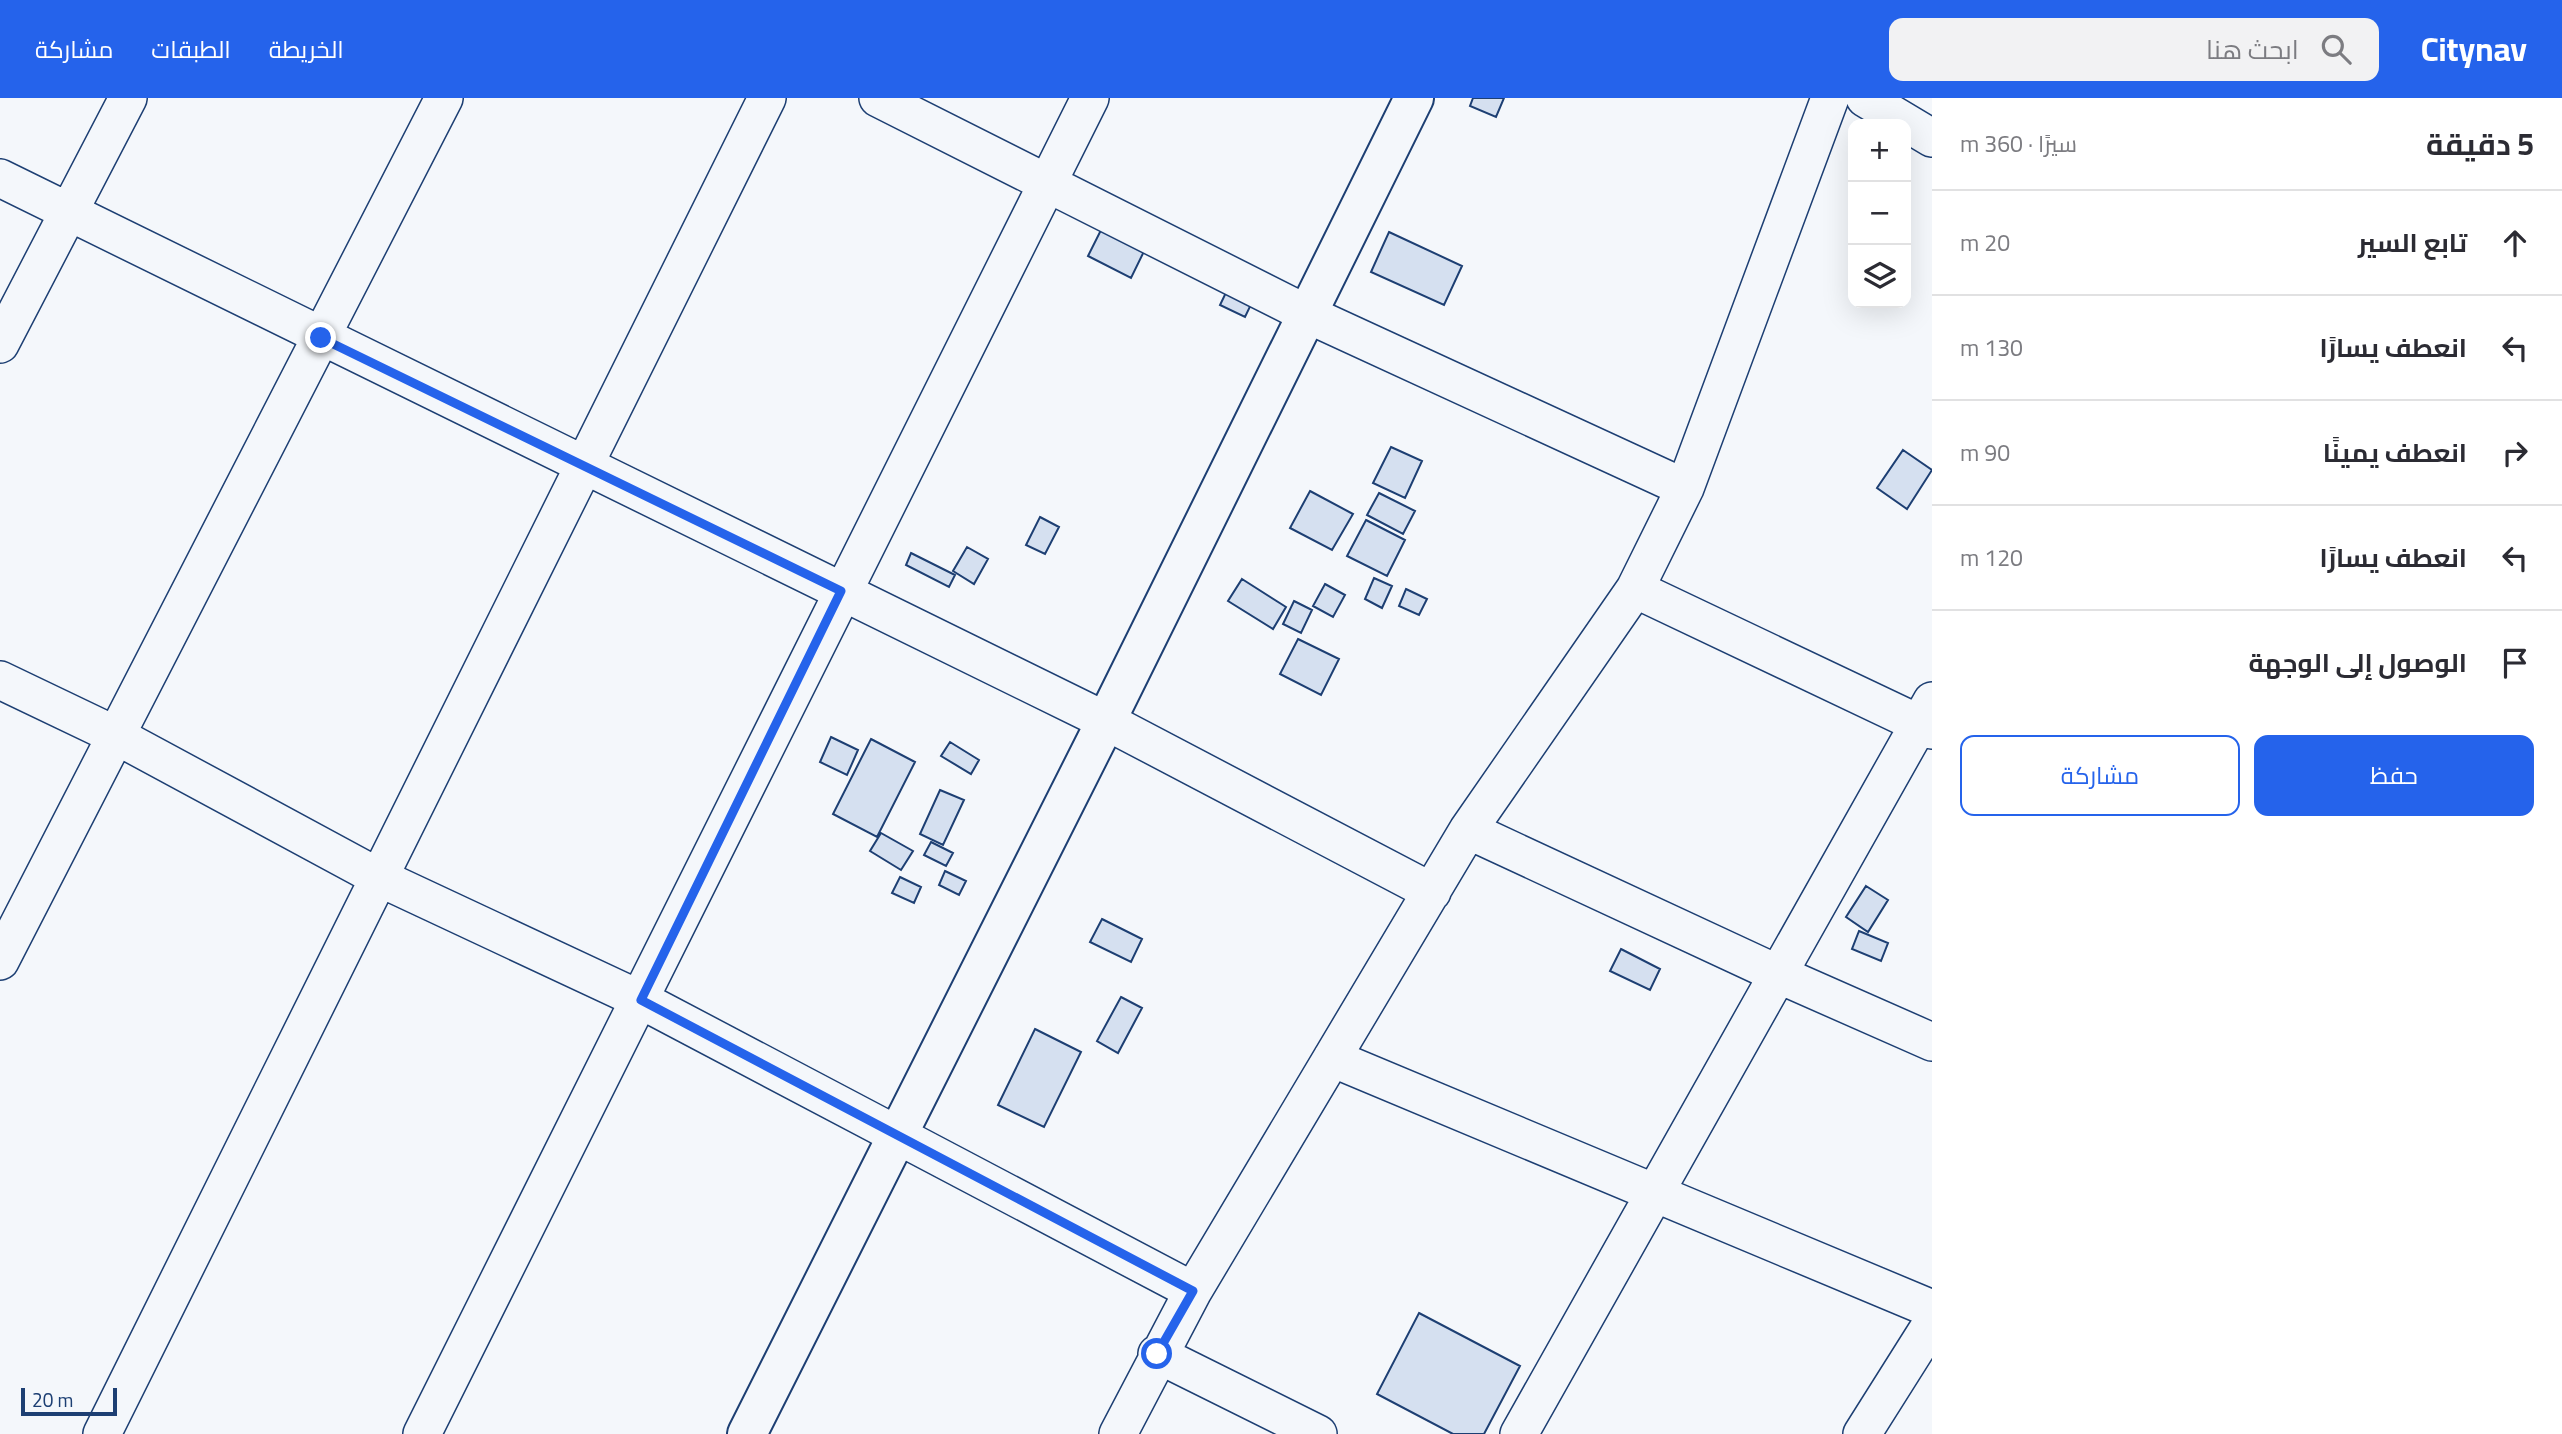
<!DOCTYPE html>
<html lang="ar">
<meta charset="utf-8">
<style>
body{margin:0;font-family:Georgia,Cairo,serif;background:#f2f2f3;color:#2b2b33;direction:rtl}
.controls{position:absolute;right:21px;top:21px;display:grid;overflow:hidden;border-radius:14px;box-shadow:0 7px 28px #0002}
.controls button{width:63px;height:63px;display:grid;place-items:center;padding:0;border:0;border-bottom:2px solid #e1e1e2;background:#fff;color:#2b2b33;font:35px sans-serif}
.scale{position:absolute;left:21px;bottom:18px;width:96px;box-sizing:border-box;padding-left:7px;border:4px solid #1d3f73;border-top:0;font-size:19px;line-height:24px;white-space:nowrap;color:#1d3f73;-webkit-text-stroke:5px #f4f7fb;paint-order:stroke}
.stop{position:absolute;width:21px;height:21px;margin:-16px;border:5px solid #2563eb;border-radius:50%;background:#fff}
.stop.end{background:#2563eb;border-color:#fff;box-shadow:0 2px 7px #0008}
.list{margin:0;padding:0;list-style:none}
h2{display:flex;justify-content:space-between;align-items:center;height:91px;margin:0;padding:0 28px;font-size:30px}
h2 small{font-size:23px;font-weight:400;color:#7c7c81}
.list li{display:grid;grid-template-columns:46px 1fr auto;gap:21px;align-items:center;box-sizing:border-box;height:105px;padding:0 28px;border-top:2px solid #e1e1e2}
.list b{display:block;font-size:26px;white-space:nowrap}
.list em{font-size:23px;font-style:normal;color:#7c7c81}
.actions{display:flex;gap:14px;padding:21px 28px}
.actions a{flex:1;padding:16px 0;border:2px solid #2563eb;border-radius:14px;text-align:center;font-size:24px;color:#2563eb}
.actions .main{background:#2563eb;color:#fff}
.icon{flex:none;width:38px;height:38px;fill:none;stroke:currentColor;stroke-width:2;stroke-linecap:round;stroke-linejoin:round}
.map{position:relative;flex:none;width:1932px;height:1336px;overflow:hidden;direction:ltr}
header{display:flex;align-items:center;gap:42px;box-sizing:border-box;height:98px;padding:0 35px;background:#2563eb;color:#fff}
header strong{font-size:33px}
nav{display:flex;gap:38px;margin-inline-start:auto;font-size:24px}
.search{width:490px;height:63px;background:#f2f2f3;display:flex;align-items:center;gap:18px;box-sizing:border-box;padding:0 24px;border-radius:14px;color:#7c7c81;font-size:26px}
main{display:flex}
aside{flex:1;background:#fff}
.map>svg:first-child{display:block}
.building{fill:#d5e0f0;stroke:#1d3f73;stroke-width:2}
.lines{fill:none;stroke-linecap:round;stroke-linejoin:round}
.minor-casing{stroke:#1d3f73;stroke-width:40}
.highway-casing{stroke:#1d3f73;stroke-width:42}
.minor{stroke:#f4f7fb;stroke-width:37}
.highway{stroke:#f4f7fb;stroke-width:38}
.route{stroke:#2563eb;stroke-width:9}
</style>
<header>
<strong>Citynav</strong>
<div class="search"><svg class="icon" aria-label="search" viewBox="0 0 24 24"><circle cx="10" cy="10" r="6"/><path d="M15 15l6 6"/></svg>ابحث هنا</div>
<nav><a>الخريطة</a><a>الطبقات</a><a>مشاركة</a></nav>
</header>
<main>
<aside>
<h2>5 دقيقة<small>سيرًا · 360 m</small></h2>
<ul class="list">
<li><svg class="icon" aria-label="ahead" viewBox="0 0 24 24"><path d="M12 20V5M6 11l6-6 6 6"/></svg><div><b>تابع السير</b></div><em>20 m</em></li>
<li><svg class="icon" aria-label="left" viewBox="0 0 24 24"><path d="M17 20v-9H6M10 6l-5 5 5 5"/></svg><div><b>انعطف يسارًا</b></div><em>130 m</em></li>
<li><svg class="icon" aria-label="right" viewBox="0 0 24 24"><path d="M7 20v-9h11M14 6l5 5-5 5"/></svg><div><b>انعطف يمينًا</b></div><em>90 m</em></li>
<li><svg class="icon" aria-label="left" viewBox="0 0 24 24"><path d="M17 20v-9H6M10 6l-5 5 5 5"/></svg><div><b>انعطف يسارًا</b></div><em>120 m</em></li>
<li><svg class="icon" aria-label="arrive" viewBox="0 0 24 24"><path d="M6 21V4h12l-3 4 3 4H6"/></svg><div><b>الوصول إلى الوجهة</b></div></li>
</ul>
<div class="actions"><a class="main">حفظ</a><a>مشاركة</a></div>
</aside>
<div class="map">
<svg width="1932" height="1336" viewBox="0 0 1932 1336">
<rect width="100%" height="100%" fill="#f4f7fb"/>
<!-- building -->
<path class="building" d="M 1473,0 L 1504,0 L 1496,19 L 1470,8 Z
M 1107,120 L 1150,141 L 1131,180 L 1088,158 Z
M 1389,134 L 1462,168 L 1444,207 L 1371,174 Z
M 1232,182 L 1257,194 L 1245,219 L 1220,207 Z
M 1391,349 L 1422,363 L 1405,400 L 1373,385 Z
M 1903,352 L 1932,372 L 1907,411 L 1877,390 Z
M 1310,393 L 1353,416 L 1332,452 L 1290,430 Z
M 1379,395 L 1415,413 L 1403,436 L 1367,417 Z
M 1040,419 L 1059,429 L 1045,456 L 1026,447 Z
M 1366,422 L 1405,442 L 1387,478 L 1347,458 Z
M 967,449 L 988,461 L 974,486 L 953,473 Z
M 911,455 L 955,477 L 949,489 L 906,467 Z
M 1374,480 L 1392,488 L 1382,510 L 1365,501 Z
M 1242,481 L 1286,509 L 1273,531 L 1228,503 Z
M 1325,486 L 1345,497 L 1333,519 L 1313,508 Z
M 1406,491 L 1427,501 L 1419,517 L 1399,508 Z
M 1294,503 L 1312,512 L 1301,535 L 1283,526 Z
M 1298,541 L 1339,561 L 1321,597 L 1280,576 Z
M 831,639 L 858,652 L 847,677 L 820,664 Z
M 871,641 L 915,664 L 877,739 L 833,716 Z
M 950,644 L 979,662 L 971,676 L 941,658 Z
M 940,692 L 964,702 L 943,747 L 920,736 Z
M 881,735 L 913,753 L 901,772 L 870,753 Z
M 931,744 L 953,755 L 946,768 L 924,757 Z
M 945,773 L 966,783 L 959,797 L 939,787 Z
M 900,779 L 921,789 L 914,805 L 892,795 Z
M 1866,788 L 1888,802 L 1868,834 L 1846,819 Z
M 1102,821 L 1142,841 L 1131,864 L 1090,844 Z
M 1859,833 L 1888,845 L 1881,863 L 1852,851 Z
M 1621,851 L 1660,871 L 1650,892 L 1610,873 Z
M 1121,899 L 1142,910 L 1118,955 L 1097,943 Z
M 1035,931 L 1081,954 L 1044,1029 L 998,1007 Z
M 1419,1215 L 1520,1268 L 1484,1336 L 1453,1336 L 1377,1296 Z"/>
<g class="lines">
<defs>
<path id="minor" d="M 878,0 L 1307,216 L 1685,390
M 1865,0 L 1932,40
M 0,80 L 1106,623 L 1432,794
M 0,246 L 128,0
M 1635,491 L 1932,632
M 0,582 L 117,638 L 378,779 L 641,902 L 1193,1193
M 1468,732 L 1780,877 L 1932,944
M 0,863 L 444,0
M 1332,960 L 1932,1211
M 1157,1256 L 1318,1336
M 102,1336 L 767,0
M 422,1336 L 1090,0
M 1118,1336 L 1193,1193 L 1468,732 L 1635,491 L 1685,390 L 1830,0
M 1519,1336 L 1932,603
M 1862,1336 L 1932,1225"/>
<path id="highway" d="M 747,1336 L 1106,623 L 1414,0"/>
</defs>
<!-- minor casing -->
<use href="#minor" class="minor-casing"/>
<!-- highway casing -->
<use href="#highway" class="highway-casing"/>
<!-- minor -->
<use href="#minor" class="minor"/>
<!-- highway -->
<use href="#highway" class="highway"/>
</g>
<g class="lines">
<!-- route -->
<path class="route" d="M 321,240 L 841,493 L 641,902 L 1193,1193 L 1157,1256"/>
</g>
</svg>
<div class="controls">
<button>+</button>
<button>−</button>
<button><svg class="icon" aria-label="layers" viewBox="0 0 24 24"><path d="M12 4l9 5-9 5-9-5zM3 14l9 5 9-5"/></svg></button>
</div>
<div class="scale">20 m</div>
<div class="stop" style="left:1157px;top:1256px"></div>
<div class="stop end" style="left:321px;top:240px"></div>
</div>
</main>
